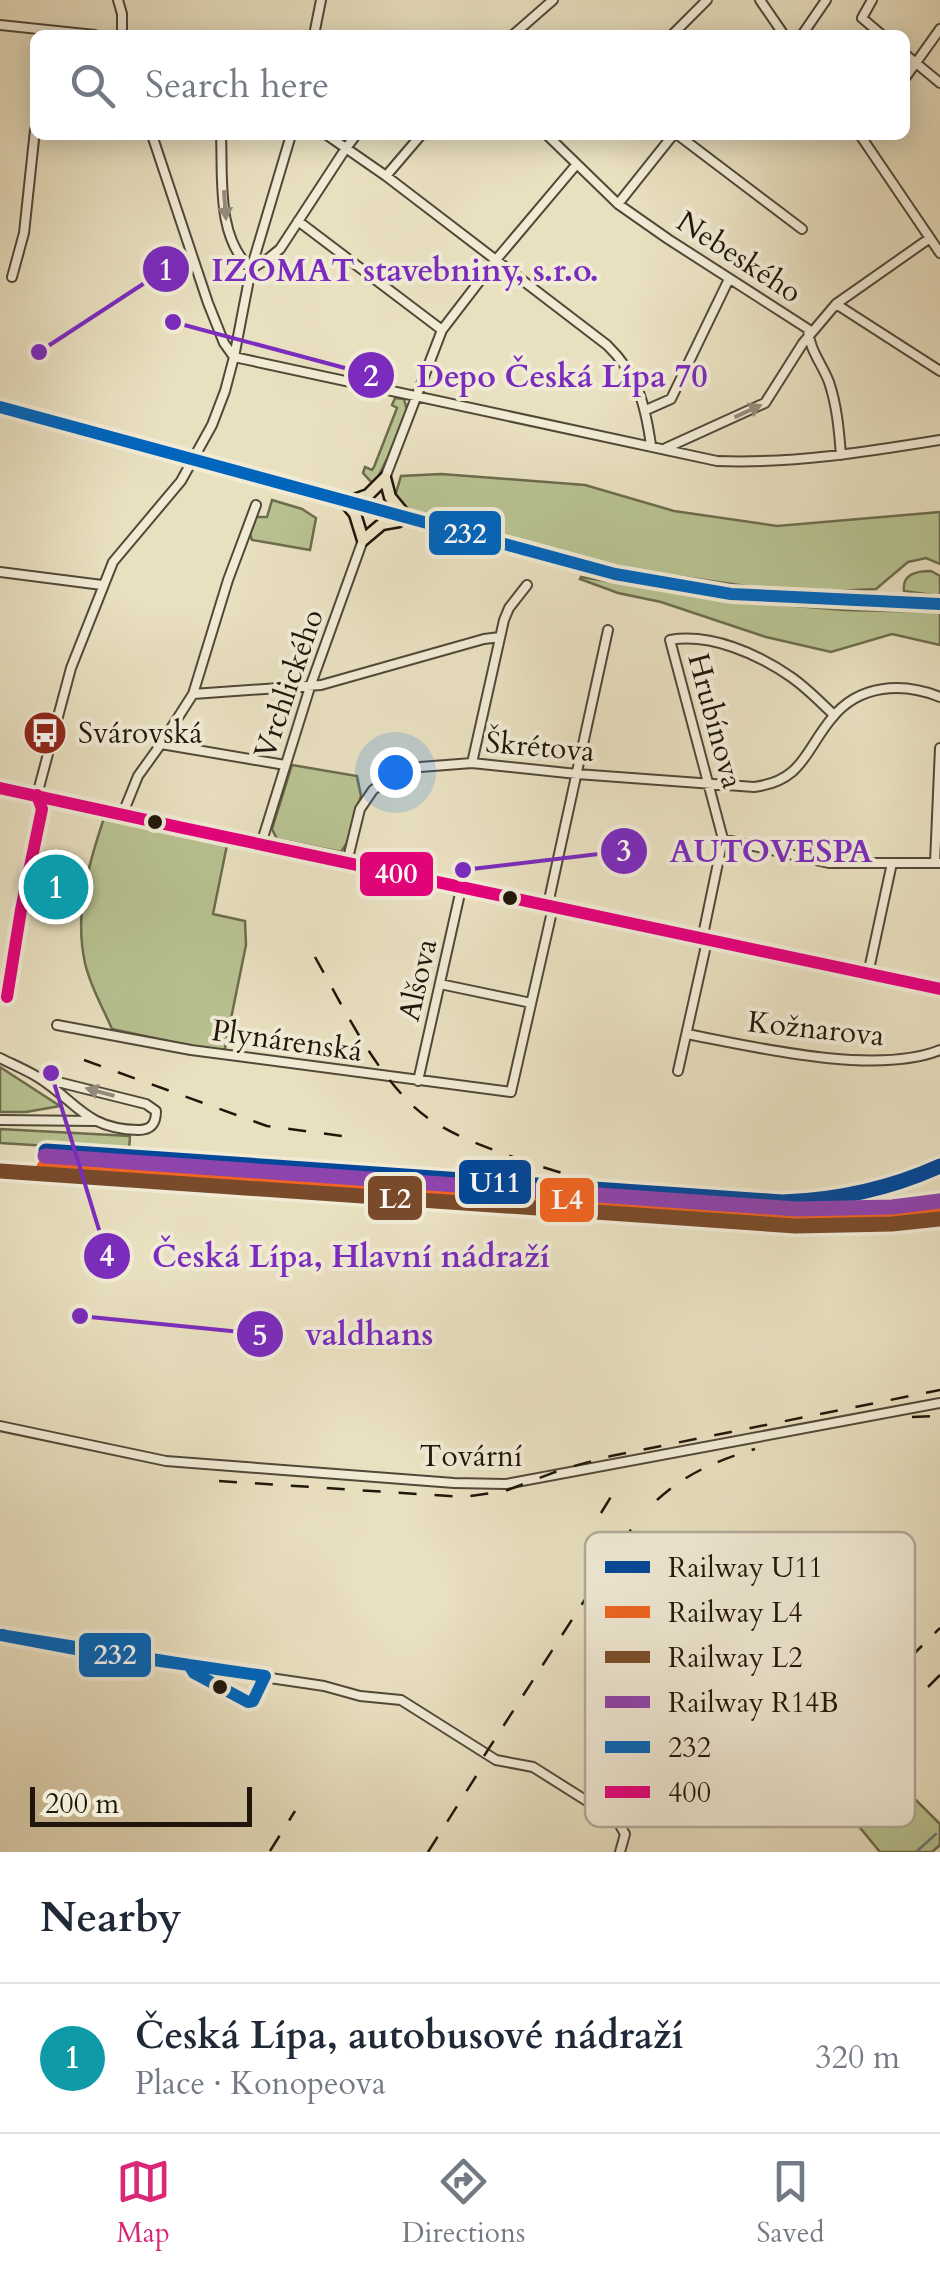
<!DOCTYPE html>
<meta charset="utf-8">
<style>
body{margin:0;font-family:Cardo,serif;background:#f6f6f7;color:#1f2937}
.scale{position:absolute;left:30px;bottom:25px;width:222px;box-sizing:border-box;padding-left:10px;border:5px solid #20160b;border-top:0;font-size:28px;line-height:35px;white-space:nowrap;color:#20160b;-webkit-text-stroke:8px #f1ebd6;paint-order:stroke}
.you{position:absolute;left:395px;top:772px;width:35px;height:35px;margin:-25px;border:8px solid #fff;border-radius:50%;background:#1a73e8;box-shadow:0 0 0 15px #1a73e833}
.badge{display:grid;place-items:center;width:65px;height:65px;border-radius:50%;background:#db2777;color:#fff;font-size:32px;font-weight:700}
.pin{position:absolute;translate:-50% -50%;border:5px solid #fff;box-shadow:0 2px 10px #0006}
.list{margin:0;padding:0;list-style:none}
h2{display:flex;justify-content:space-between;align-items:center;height:130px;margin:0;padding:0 40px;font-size:42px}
h2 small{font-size:32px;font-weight:400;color:#747a83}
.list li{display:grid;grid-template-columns:65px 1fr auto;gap:30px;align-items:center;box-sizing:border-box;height:150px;padding:0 40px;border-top:2px solid #e0e1e3}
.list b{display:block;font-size:38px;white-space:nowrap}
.list p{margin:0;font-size:32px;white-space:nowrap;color:#747a83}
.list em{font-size:32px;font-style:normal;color:#747a83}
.icon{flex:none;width:55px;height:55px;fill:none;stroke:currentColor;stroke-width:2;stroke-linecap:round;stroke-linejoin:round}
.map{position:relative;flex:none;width:940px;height:1852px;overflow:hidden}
.search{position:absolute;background:#fff;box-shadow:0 5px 25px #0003;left:30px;right:30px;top:30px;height:110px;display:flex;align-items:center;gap:25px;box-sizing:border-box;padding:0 35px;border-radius:15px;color:#747a83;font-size:38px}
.sheet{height:280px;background:#fff}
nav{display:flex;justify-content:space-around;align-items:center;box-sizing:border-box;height:140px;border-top:2px solid #e0e1e3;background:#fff;font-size:28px;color:#747a83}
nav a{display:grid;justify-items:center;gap:5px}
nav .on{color:#db2777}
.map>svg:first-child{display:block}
.green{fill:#b8c291;stroke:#6c6c4e;stroke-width:2.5}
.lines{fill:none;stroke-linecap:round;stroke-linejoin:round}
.stream{stroke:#6b7876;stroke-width:2.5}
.minor-casing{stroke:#524838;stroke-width:12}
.major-casing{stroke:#20160b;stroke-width:15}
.minor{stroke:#f1ebd6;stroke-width:8}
.major{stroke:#e9e0c0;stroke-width:10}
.rail{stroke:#20160b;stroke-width:2.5;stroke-dasharray:18 18;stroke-linecap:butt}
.major-bridge-casing{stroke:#20160b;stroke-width:15;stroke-linecap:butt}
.major-bridge{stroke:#e9e0c0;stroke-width:10}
.bus-1-casing{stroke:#f1ebd6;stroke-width:20}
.bus-2-casing{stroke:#f1ebd6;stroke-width:20}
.bus-1{stroke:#0065bd;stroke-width:12}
.bus-2{stroke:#e5007d;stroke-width:12}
.rail-1-casing{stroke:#f1ebd6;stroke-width:22}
.rail-2-casing{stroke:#f1ebd6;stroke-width:22}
.rail-3-casing{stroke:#f1ebd6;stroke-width:22}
.rail-4-casing{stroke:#f1ebd6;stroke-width:22}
.rail-1{stroke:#00479a;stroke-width:15}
.rail-2{stroke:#f26522;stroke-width:15}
.rail-3{stroke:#7a4b2a;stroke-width:15}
.rail-4{stroke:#8e44ad;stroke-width:15}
.oneway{fill:#938b7b}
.bus-dot{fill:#20160b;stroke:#f1ebd6;stroke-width:4}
.labels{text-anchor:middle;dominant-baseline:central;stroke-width:8;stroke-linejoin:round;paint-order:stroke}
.street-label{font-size:30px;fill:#20160b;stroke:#f1ebd6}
.poi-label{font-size:30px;fill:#20160b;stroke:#f1ebd6;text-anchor:start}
.key{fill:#f1ebd6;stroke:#b2ab99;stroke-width:2.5}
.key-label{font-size:28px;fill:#20160b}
.leader{fill:none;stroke:#7b2cbf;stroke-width:4}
.callout-dot{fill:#7b2cbf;stroke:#f1ebd6;stroke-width:4}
.mark-label{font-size:30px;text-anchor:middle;font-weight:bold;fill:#fff}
.callout-label{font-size:32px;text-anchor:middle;font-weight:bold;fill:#7b2cbf;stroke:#f1ebd6;stroke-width:8;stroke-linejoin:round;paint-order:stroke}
.line-badge{stroke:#f1ebd6;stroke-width:4}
.badge-label{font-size:28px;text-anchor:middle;font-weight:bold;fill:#fff}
</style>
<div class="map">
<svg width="940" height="1852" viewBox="0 0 940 1852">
<rect width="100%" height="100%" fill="#e9e0c0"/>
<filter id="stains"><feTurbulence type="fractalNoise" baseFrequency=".002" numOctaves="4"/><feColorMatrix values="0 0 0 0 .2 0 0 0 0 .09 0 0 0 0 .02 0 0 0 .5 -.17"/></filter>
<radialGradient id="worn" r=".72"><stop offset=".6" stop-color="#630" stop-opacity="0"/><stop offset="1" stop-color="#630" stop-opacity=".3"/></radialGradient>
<!-- green -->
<path class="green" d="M 395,398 L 404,399 L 407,410 L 388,457 L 374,485 L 363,473 L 365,467 L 372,470 L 374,467 L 397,408 L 392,405 Z
M 441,474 L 585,485 L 674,511 L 777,526 L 940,512 L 940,564 L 926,558 L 908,562 L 876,589 L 837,591 L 760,588 L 620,568 L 407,509 L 393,503 L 401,476 Z
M 272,500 L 302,509 L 316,518 L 310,550 L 252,540 L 250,534 L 256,517 L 267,517 Z
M 931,571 L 940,576 L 940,596 L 904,591 C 902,574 916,571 931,571 Z
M 581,577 L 734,601 L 845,610 L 940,612 L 940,645 L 892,634 L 831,652 L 766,637 L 661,602 L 618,593 L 580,579 Z
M 292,765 L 357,776 L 361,796 L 347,843 L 341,852 L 277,839 L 272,829 Z
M 104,818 L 227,845 L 213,914 L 245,921 L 246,945 L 224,1053 L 112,1029 C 103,1008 90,986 85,963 C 74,913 88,866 104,818 Z
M 0,1067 L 60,1106 L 26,1112 L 0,1112 Z
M 0,1129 L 130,1136 L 129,1151 L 0,1143 Z
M 827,1711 L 940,1824 L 940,1845 L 932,1852 L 880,1852 L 795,1749 Z"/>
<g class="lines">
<!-- stream -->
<path class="stream" d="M 916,1852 L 936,1834"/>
<defs>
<path id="minor" d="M 118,0 L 122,14 L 122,35
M 760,0 L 784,35
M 872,0 L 862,18 L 882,35
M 0,25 L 95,35
M 314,35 L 321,0
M 513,35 L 553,0
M 672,35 L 707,0
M 802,35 L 826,0
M 905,54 L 940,83
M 905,78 L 940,29
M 152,135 L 208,303 L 224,343 L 234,357
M 221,135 C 223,178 216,237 251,269
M 327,135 L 386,176 L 607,345 C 638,375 645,404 651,445
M 547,135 L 618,204 L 668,239 L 808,329 C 809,349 822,364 829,382 C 837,406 839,430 841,455
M 678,135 L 802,229
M 860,135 L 940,253
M 386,176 L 421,135
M 618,204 L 673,135
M 298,221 L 442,330
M 251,269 L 269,258 L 280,249 L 346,148 L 356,135
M 12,277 L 24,233 L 35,130
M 836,304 L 940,371
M 234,357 L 717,461 C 792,464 866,452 940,440
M 646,410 L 671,399 L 729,279
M 666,448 L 765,403 L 803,343 L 836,304 L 930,238
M 385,478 L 442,330 L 495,261 L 576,165
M 0,572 L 102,585
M 193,694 L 321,685 L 484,639 L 500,637
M 161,744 L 285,765
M 472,763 L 504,620 L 509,608 L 527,585
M 0,788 L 461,889 L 551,906 L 940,989
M 37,795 L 71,668 L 113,562 L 181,481 L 212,425 L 225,391 L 234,357 L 251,269 L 291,135
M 123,813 L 138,776 L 161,744 L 193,694 L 228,580 L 256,505
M 723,839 L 829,863 L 940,863
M 261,844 L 310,687 L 363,540
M 36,846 L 42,809 L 37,795
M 347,862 L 360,809 L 373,790 L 394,775 L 420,767 L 472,763 L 577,774 L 754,787 C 803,781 805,750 832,718 C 859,684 903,682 940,697
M 935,863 L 940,748
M 868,974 L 892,863
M 440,984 L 531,1003
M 57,1025 L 191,1050 L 511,1092 L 551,916 L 550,895 L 608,630
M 687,1034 C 754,1047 876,1076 940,1050
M 0,1058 C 12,1064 24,1069 36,1076 C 76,1100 84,1129 138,1130 C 151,1130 156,1124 156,1111 L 146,1104 L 38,1077
M 678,1071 L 705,950 L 704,930 L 723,839 L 670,640 C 711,633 758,654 791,677 C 807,688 820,702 834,715
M 418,1081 L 461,889
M 0,1120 L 95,1121
M 0,1426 L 166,1461 L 454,1483 L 506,1484 L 940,1403
M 0,1635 L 81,1650 L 324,1686 L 360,1696 L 401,1700 L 496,1760 L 533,1767 L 617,1820 L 625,1834 L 620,1852
M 189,1665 L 194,1673 L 248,1702 L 253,1701 L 265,1676"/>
<path id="major" d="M 385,478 L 390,497 L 409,520
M 263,480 L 482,539 L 657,582 L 778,598 L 940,604
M 349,502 L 368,495 L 385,478
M 346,503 L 355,514 L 363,540 L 382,524 L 399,521"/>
</defs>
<!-- minor casing -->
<use href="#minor" class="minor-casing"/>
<!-- major casing -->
<use href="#major" class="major-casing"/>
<!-- minor -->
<use href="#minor" class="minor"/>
<!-- major -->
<use href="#major" class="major"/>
<!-- rail -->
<path class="rail" d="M 315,957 C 342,1005 368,1059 406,1099 C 431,1126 465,1139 499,1152 C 550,1171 600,1185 654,1194
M 84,1060 L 267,1126 L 350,1137
M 399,1190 L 578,1194
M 889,1220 L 940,1224
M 912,1417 L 940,1416
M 219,1481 L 464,1497 L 505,1491 L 563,1469 L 611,1456 L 940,1390
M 657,1500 C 686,1473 719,1460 755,1449
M 601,1513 L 617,1487
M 928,1687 L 940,1675
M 858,1709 L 940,1628
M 484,1756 L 626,1536 L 638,1521
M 270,1851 L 295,1811
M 428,1852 L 485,1762"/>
<defs>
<path id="major-bridge" d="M 0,407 L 263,480"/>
</defs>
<!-- major-bridge casing -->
<use href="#major-bridge" class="major-bridge-casing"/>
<!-- major-bridge -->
<use href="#major-bridge" class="major-bridge"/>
<defs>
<path id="bus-1" d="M 0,407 L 615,574 L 731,594 L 940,604
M 0,1635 L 189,1665 L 81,1650 Z
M 189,1665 L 265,1676 L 253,1701 L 248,1702 L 194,1673 Z"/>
<path id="bus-2" d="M 0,788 C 313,857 627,922 940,989
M 7,997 L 21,910 L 42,809 L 37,795"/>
</defs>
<!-- bus-1 casing -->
<use href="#bus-1" class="bus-1-casing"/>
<!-- bus-2 casing -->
<use href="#bus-2" class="bus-2-casing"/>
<!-- bus-1 -->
<use href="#bus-1" class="bus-1"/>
<!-- bus-2 -->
<use href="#bus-2" class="bus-2"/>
<defs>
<path id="rail-1" d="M 46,1151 L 782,1202 C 838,1200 889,1189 940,1166"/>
<path id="rail-2" d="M 44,1167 L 813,1215 L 878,1213 L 940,1207"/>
<path id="rail-3" d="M 0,1171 L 796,1226 L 892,1224 L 940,1219"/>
<path id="rail-4" d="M 45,1156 L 797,1209 L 892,1207 L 940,1201"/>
</defs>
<!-- rail-1 casing -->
<use href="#rail-1" class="rail-1-casing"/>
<!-- rail-2 casing -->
<use href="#rail-2" class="rail-2-casing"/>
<!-- rail-3 casing -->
<use href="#rail-3" class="rail-3-casing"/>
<!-- rail-4 casing -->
<use href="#rail-4" class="rail-4-casing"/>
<!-- rail-1 -->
<use href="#rail-1" class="rail-1"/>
<!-- rail-2 -->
<use href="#rail-2" class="rail-2"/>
<!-- rail-3 -->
<use href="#rail-3" class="rail-3"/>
<!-- rail-4 -->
<use href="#rail-4" class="rail-4"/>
</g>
<!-- one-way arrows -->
<defs><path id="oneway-solid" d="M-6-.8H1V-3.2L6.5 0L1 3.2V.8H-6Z" transform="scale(2.5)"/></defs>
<g class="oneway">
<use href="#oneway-solid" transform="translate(225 205) rotate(86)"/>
<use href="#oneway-solid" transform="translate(748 411) rotate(-25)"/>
<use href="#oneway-solid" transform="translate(100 1092) rotate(-165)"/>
</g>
<!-- icons -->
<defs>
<symbol id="bus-disc" viewBox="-11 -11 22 22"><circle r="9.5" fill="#8f2418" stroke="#f1ebd6"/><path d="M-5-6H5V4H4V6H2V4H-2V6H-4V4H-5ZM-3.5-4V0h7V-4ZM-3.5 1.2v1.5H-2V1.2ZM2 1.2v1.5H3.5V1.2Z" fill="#fff"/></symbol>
</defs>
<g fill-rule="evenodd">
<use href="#bus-disc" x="20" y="708" width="50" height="50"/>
</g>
<!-- markers -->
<g class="bus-dot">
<circle cx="155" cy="822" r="9"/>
<circle cx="510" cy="898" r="9"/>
<circle cx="220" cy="1687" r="9"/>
</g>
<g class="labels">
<!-- street labels -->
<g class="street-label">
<text transform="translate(739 257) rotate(33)">Nebeského</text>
<text transform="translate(289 684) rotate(-71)">Vrchlického</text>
<text transform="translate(715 721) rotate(75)">Hrubínova</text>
<text transform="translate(540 747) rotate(5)">Škrétova</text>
<text transform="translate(418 980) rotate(-77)">Alšova</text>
<text transform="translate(816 1029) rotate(6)">Kožnarova</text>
<text transform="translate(287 1041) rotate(8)">Plynárenská</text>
<text x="471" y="1456">Tovární</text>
</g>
<!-- poi labels -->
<g class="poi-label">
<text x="78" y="733">Svárovská</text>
</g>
</g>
<!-- legend -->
<rect x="585" y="1532" width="330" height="295" rx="15" class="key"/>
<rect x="605" y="1561" width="45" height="12" fill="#00479a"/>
<rect x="605" y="1606" width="45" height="12" fill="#f26522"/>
<rect x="605" y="1651" width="45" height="12" fill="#7a4b2a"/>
<rect x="605" y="1696" width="45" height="12" fill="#8e44ad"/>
<rect x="605" y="1741" width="45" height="12" fill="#0065bd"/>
<rect x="605" y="1786" width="45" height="12" fill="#e5007d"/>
<g class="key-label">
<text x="668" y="1577">Railway U11</text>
<text x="668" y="1622">Railway L4</text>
<text x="668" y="1667">Railway L2</text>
<text x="668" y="1712">Railway R14B</text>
<text x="668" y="1757">232</text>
<text x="668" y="1802">400</text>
</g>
<!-- callouts -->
<path class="leader" d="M39 352L166 269M173 322L371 375M463 870L624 851M51 1073L107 1256M80 1316L260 1334"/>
<g class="callout-dot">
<circle cx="39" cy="352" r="10"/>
<circle cx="173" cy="322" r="10"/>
<circle cx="463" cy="870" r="10"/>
<circle cx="51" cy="1073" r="10"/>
<circle cx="80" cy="1316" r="10"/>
<circle cx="166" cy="269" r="25"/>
<circle cx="371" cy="375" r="25"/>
<circle cx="624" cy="851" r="25"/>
<circle cx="107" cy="1256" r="25"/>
<circle cx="260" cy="1334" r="25"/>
</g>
<g class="mark-label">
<text x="166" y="280">1</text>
<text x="371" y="386">2</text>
<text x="624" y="861">3</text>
<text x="107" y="1266">4</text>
<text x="260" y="1345">5</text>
</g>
<g class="callout-label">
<text x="405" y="281">IZOMAT stavebniny, s.r.o.</text>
<text x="562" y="387">Depo Česká Lípa 70</text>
<text x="771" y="862">AUTOVESPA</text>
<text x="351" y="1267">Česká Lípa, Hlavní nádraží</text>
<text x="369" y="1345">valdhans</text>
</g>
<g class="line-badge">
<rect x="427" y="509" width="76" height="48" rx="10" fill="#0065bd"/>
<rect x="358" y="850" width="77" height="48" rx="10" fill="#e5007d"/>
<rect x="457" y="1158" width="76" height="48" rx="10" fill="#00479a"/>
<rect x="366" y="1174" width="58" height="48" rx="10" fill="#7a4b2a"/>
<rect x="538" y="1176" width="58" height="48" rx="10" fill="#f26522"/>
<rect x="77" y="1631" width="76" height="48" rx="10" fill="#0065bd"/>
</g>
<g class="badge-label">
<text x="465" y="543">232</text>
<text x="396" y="883">400</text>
<text x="495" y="1192">U11</text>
<text x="395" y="1208">L2</text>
<text x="567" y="1209">L4</text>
<text x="115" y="1664">232</text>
</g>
<rect width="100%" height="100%" filter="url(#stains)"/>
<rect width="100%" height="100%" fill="url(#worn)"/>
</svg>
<div class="scale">200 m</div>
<div class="you"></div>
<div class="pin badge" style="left:56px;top:887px;background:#0f9aa8">1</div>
<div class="search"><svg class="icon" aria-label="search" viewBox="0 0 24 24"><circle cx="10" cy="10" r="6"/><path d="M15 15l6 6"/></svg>Search here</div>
</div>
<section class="sheet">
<h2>Nearby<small></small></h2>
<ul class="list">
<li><span class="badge" style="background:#0f9aa8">1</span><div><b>Česká Lípa, autobusové nádraží</b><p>Place · Konopeova</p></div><em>320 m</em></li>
</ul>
</section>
<nav>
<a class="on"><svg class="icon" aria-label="map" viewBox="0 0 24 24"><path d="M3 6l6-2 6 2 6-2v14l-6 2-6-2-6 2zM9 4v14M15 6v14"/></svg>Map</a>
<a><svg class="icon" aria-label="directions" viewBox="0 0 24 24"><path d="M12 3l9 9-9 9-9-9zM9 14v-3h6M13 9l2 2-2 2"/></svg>Directions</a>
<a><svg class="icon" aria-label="saved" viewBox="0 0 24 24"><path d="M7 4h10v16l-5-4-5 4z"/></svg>Saved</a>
</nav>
